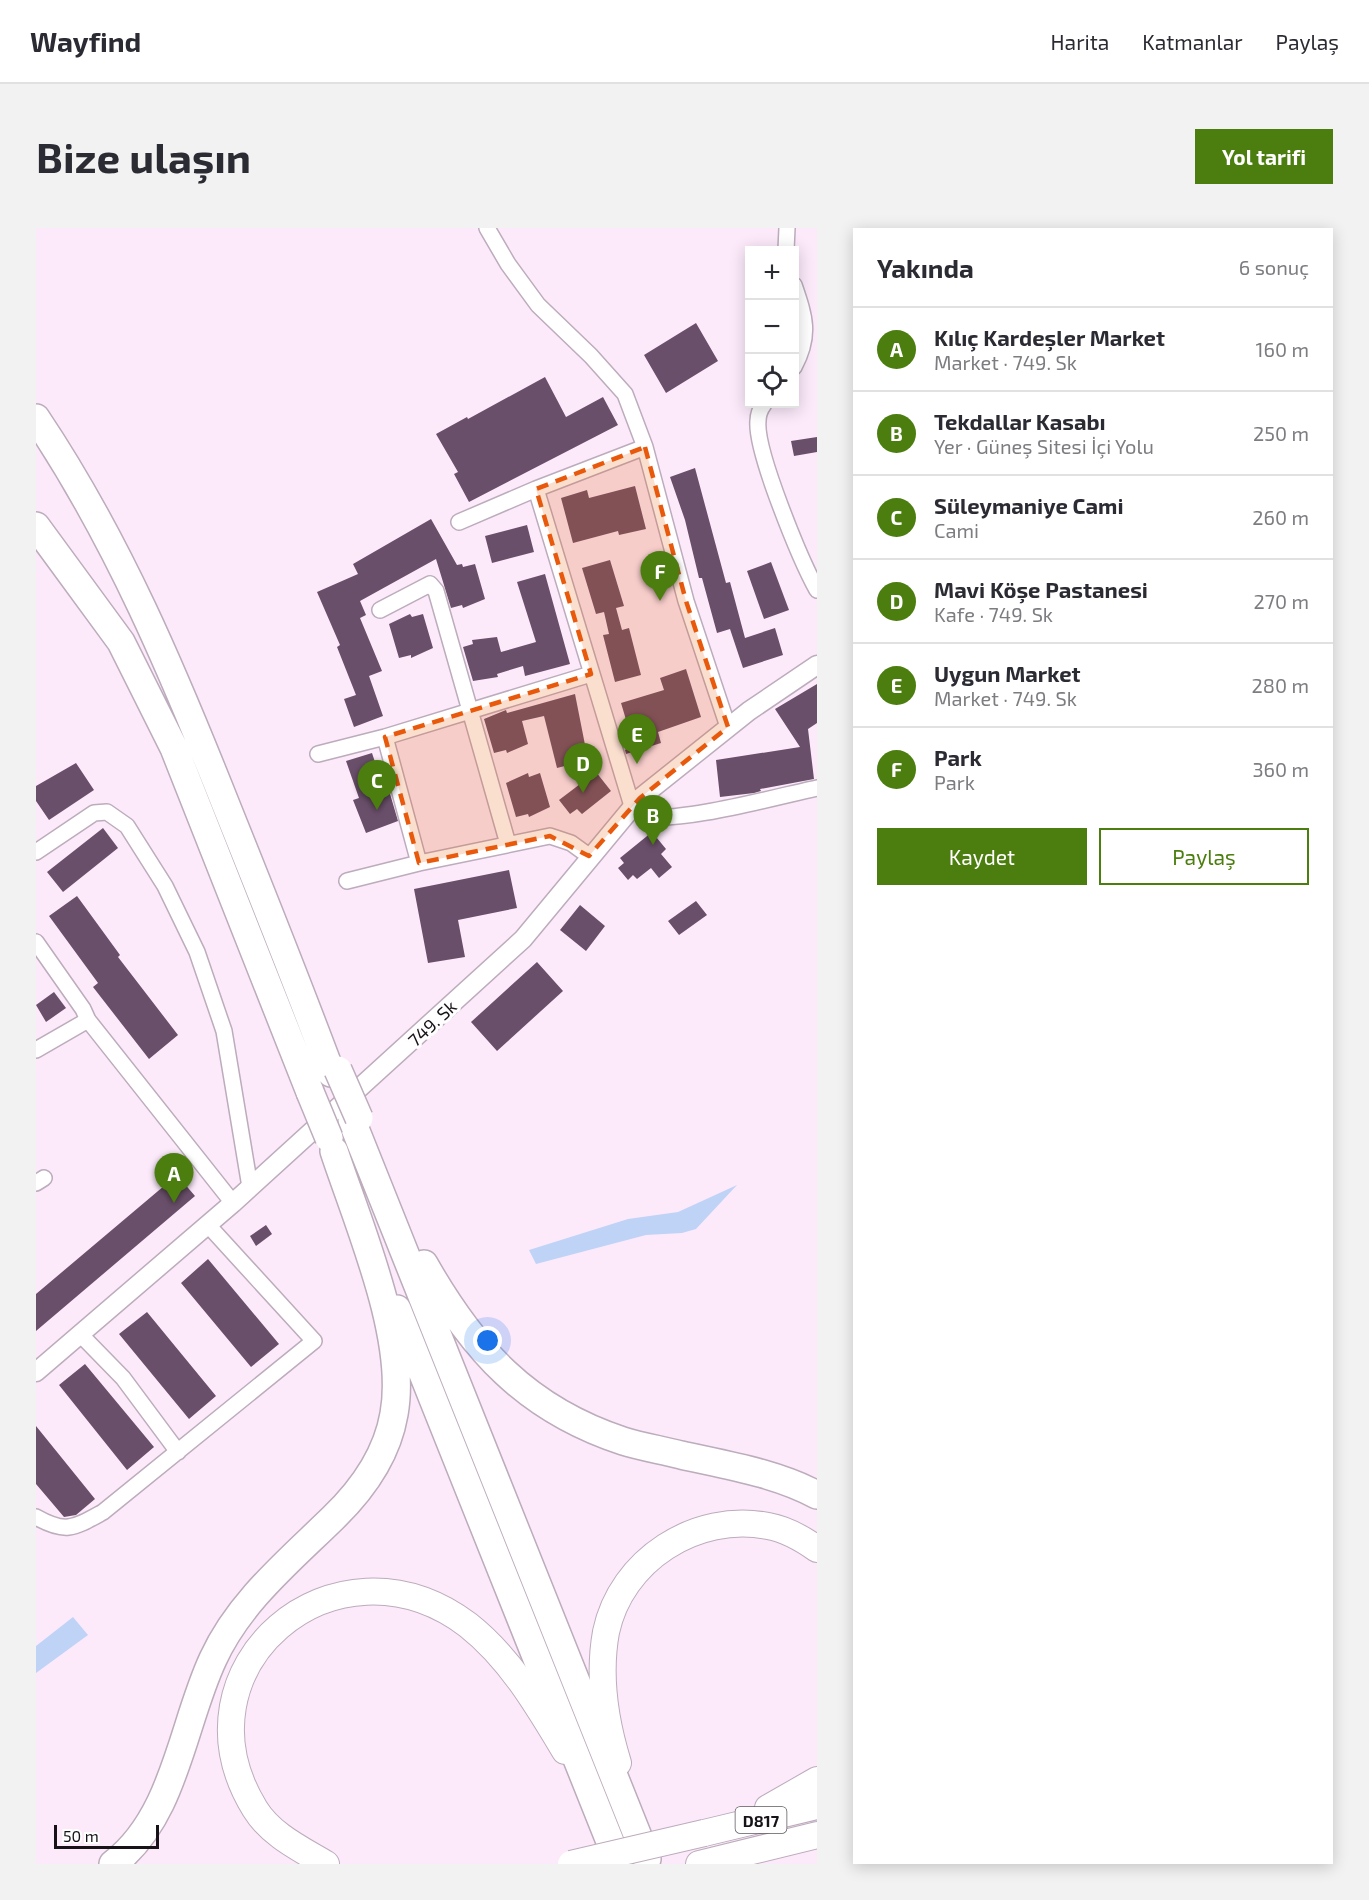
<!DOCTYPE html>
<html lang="tr">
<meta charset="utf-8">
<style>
body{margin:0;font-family:"Exo 2",sans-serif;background:#f2f2f3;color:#2b2b33}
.controls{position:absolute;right:18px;top:18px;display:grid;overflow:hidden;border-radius:0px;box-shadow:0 3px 15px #0003}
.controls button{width:54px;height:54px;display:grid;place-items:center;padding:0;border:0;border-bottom:2px solid #e1e1e2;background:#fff;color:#2b2b33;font:30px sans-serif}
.scale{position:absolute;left:18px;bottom:15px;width:105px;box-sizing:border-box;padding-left:6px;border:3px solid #171217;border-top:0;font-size:16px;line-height:21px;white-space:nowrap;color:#171217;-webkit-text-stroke:4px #fefefe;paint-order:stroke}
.you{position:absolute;left:452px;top:1113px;width:21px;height:21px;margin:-15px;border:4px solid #fff;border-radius:50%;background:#1a73e8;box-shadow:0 0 0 9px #1a73e833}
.badge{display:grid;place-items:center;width:39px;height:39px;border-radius:50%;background:#4b7e0f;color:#fff;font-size:20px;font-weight:700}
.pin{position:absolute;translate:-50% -50px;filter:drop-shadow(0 2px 3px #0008)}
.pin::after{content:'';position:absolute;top:32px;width:21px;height:18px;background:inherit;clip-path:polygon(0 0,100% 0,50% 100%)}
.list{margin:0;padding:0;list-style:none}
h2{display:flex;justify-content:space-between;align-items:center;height:78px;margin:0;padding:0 24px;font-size:26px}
h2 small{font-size:20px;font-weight:400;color:#7c7c81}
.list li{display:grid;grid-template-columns:39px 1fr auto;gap:18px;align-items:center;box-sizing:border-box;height:84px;padding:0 24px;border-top:2px solid #e1e1e2}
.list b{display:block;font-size:22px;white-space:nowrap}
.list p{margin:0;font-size:20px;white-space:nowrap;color:#7c7c81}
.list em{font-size:20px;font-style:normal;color:#7c7c81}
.actions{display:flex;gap:12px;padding:18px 24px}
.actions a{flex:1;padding:14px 0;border:2px solid #4b7e0f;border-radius:0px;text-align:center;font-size:21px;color:#4b7e0f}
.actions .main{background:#4b7e0f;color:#fff}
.icon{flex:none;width:33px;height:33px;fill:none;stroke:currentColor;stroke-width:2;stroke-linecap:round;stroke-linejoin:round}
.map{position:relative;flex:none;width:781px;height:1636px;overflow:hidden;border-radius:0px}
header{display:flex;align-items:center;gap:36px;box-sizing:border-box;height:84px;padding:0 30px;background:#fff;border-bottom:2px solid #e1e1e2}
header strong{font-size:28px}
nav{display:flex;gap:33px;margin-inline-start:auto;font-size:21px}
.intro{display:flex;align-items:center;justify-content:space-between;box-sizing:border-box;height:144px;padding:0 36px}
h1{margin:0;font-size:42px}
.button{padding:15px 27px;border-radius:0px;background:#4b7e0f;color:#fff;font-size:21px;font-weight:700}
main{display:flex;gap:36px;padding:0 36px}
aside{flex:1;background:#fff;border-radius:0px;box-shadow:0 3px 15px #0003}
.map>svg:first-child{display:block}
.water{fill:#bfd3f6}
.building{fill:#6a4f6a}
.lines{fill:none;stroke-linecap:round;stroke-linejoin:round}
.minor-casing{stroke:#bcacbc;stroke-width:18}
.tertiary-casing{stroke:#bcacbc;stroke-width:21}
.trunk-casing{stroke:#bcacbc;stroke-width:28}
.motorway-casing{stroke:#bcacbc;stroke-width:30}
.minor{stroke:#fff;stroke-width:15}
.tertiary{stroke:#fff;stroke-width:18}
.trunk{stroke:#fff;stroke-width:26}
.motorway{stroke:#fff;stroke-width:27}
.trunk-bridge-casing{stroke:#bcacbc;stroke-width:28;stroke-linecap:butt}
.motorway-bridge-casing{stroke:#bcacbc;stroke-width:30;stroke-linecap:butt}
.trunk-bridge{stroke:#fff;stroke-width:26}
.motorway-bridge{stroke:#fff;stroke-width:27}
.marked{fill:#e8590c;fill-opacity:0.2;stroke:#e8590c;stroke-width:4.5;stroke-dasharray:12 8;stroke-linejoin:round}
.labels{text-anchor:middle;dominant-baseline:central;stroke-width:6;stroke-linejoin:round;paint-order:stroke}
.shield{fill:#fefefe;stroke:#5c595c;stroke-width:1.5}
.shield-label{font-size:16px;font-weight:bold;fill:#171217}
.street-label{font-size:18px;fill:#171217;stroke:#fefefe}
</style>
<header>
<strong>Wayfind</strong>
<nav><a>Harita</a><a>Katmanlar</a><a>Paylaş</a></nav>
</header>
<div class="intro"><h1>Bize ulaşın</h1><a class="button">Yol tarifi</a></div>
<main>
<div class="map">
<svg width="781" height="1636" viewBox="0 0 781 1636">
<rect width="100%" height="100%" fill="#fceafb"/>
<!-- water -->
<path class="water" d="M 701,957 L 660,1001 L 646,1005 L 610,1007 L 500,1036 L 493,1022 L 592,991 L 642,984 Z
M 37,1389 L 52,1407 L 0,1445 L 0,1418 Z"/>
<!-- building -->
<path class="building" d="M 660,95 L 682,133 L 630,165 L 608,127 Z
M 509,149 L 530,189 L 567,169 L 582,197 L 433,274 L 418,246 L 422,244 L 400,206 L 431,189 L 432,191 Z
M 781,209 L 781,224 L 758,228 L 755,213 Z
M 659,240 L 690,355 L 694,354 L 709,410 L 739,400 L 747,427 L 707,440 L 694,401 L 681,405 L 666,350 L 663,350 L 649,292 L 634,249 Z
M 599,258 L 610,301 L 583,307 L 582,303 L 537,315 L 525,270 L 551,262 L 553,270 Z
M 395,291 L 421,337 L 426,336 L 427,339 L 439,336 L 449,371 L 427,380 L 426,377 L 415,380 L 400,331 L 324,373 L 330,387 L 324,390 L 346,443 L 333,448 L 347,488 L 318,499 L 308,471 L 320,467 L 301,419 L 304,417 L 281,364 L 322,346 L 317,336 Z
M 491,297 L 498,324 L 456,335 L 449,308 Z
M 574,332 L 588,378 L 580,380 L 586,402 L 593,400 L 605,447 L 579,454 L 567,407 L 573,406 L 568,384 L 560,386 L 546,340 Z
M 735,334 L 753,382 L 728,391 L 711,343 Z
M 509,346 L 534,436 L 489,448 L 487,438 L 461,446 L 462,449 L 437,453 L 427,419 L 437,416 L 436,412 L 461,409 L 465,424 L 500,414 L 481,354 Z
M 374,386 L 376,389 L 387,386 L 397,420 L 375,430 L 375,427 L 363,430 L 353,396 Z
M 650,441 L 665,489 L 622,504 L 625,515 L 590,526 L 589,522 L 597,515 L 585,475 L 628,462 L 624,450 Z
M 781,456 L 781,495 L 772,501 L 778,551 L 724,561 L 725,563 L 718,565 L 684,569 L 680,532 L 764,519 L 739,481 Z
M 539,466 L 552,532 L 521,540 L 508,488 L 486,493 L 492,516 L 471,525 L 470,522 L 458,525 L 448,491 L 470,482 L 471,485 Z
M 336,525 L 348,561 L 352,559 L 362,593 L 330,605 L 317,572 L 323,570 L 310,533 Z
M 40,535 L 58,562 L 13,592 L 0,573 L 0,558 Z
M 560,544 L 575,563 L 546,586 L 541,581 L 534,586 L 523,572 Z
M 492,545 L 493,549 L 504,545 L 514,579 L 493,589 L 492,586 L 480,589 L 470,555 Z
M 67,600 L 82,620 L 27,664 L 11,644 Z
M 616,604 L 630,621 L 625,626 L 636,639 L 623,650 L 615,640 L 601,651 L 597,647 L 592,652 L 582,640 L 588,635 L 584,630 Z
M 473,642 L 481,680 L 422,692 L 429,729 L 392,735 L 378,661 Z
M 41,668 L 84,727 L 82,729 L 142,807 L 113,831 L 57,759 L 62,755 L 13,688 Z
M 660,673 L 671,687 L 643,707 L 632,693 Z
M 544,677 L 569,698 L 550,723 L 524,702 Z
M 501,734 L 527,763 L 461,823 L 435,794 Z
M 18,764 L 30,780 L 10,794 L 0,777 Z
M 141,947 L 159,968 L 0,1103 L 0,1066 Z
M 230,997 L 236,1006 L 220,1018 L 214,1008 Z
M 172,1031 L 243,1116 L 215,1139 L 145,1055 Z
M 111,1084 L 180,1168 L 153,1191 L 83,1106 Z
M 49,1136 L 118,1219 L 91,1242 L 23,1157 Z
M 0,1198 L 59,1271 L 40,1287 L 28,1289 L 0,1256 Z"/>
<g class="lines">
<defs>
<path id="minor" d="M 451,0 L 472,36 L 502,77 L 555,128 L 589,166 L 609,219 L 650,373 L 692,499
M 750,22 L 751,0
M 758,57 C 769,89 775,107 758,139
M 728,176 C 725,180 722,187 722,193 C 719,223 765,333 781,362
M 609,219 L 500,261 L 596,578 C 600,581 604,585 607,587 C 634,598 747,567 781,560
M 423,294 L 500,261
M 344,382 L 394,356 L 400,363 L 472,616
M 349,509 L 383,635
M 282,526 L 349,509 L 555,446
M 0,624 L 58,585 L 71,584 L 91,598 L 129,658 L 161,724 L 188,803 L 214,959
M 311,653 L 383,635 L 514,608 L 535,615 L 553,628
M 0,714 L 47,781 L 52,792 L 0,822
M 52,792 L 197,975
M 0,955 L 8,950
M 44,1106 L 87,1150 L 142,1224
M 0,1289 C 30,1306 38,1300 67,1284 L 278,1113 L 172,997"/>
<path id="tertiary" d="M 0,1144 L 197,975 L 487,711 L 604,570 L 713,483 L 781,437"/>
<path id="trunk" d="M 582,1535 C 569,1493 562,1448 570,1404 C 585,1332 660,1284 732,1298 C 749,1301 767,1311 781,1321
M 732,1580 L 781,1552
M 668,1605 L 781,1578
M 290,1636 C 265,1621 235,1607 219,1581 C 132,1440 299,1297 432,1397 C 474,1430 502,1478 529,1523
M 663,1636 L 781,1607"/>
<path id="motorway" d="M 0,190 C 82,312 138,446 192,582 C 227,669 262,757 295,845
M 0,298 L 85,414 L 138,520 L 274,864
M 316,893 L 611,1631
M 388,1036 C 437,1122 490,1181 587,1213 C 606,1219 626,1222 645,1227 C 690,1237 740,1245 781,1267
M 361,1081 L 583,1636
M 77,1636 C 139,1589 146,1497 177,1431 C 203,1374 253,1333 297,1290 C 326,1262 351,1227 358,1186 C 372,1110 322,996 298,923"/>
</defs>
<!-- minor casing -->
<use href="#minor" class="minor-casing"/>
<!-- tertiary casing -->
<use href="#tertiary" class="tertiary-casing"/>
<!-- trunk casing -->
<use href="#trunk" class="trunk-casing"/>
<!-- motorway casing -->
<use href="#motorway" class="motorway-casing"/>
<!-- minor -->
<use href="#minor" class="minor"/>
<!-- tertiary -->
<use href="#tertiary" class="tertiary"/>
<!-- trunk -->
<use href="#trunk" class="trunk"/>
<!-- motorway -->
<use href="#motorway" class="motorway"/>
<defs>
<path id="trunk-bridge" d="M 535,1636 L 668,1605"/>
<path id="motorway-bridge" d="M 302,842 L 323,890
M 274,864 L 293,910"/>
</defs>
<!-- trunk-bridge casing -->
<use href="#trunk-bridge" class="trunk-bridge-casing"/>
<!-- motorway-bridge casing -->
<use href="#motorway-bridge" class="motorway-bridge-casing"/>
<!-- trunk-bridge -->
<use href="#trunk-bridge" class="trunk-bridge"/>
<!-- motorway-bridge -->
<use href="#motorway-bridge" class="motorway-bridge"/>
</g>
<!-- marked area -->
<path class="marked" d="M 609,219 L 650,373 L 692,499 L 604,570 L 553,628 L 514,608 L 383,635 L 349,509 L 555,446 L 500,261 Z"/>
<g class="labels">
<!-- shield labels -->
<rect class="shield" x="699.5" y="1579" width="51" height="26" rx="4.5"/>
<g class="shield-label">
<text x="725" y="1592">D817</text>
</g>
<!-- street labels -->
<g class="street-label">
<text transform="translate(396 795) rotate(-43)">749. Sk</text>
</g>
</g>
</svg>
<div class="controls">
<button>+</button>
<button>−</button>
<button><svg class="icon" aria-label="locate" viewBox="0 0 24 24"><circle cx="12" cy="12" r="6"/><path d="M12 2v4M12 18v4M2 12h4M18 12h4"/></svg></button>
</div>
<div class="scale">50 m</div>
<div class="you"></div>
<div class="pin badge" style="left:138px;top:975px">A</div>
<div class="pin badge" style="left:617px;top:617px">B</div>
<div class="pin badge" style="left:341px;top:582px">C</div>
<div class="pin badge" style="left:547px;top:565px">D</div>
<div class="pin badge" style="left:601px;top:536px">E</div>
<div class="pin badge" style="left:624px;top:373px">F</div>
</div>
<aside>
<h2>Yakında<small>6 sonuç</small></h2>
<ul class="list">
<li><span class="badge">A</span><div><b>Kılıç Kardeşler Market</b><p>Market · 749. Sk</p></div><em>160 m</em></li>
<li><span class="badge">B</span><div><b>Tekdallar Kasabı</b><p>Yer · Güneş Sitesi İçi Yolu</p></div><em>250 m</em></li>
<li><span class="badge">C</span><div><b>Süleymaniye Cami</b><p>Cami</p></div><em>260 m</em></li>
<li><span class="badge">D</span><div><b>Mavi Köşe Pastanesi</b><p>Kafe · 749. Sk</p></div><em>270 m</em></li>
<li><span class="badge">E</span><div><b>Uygun Market</b><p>Market · 749. Sk</p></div><em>280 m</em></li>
<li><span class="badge">F</span><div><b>Park</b><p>Park</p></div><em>360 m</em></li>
</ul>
<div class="actions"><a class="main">Kaydet</a><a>Paylaş</a></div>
</aside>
</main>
